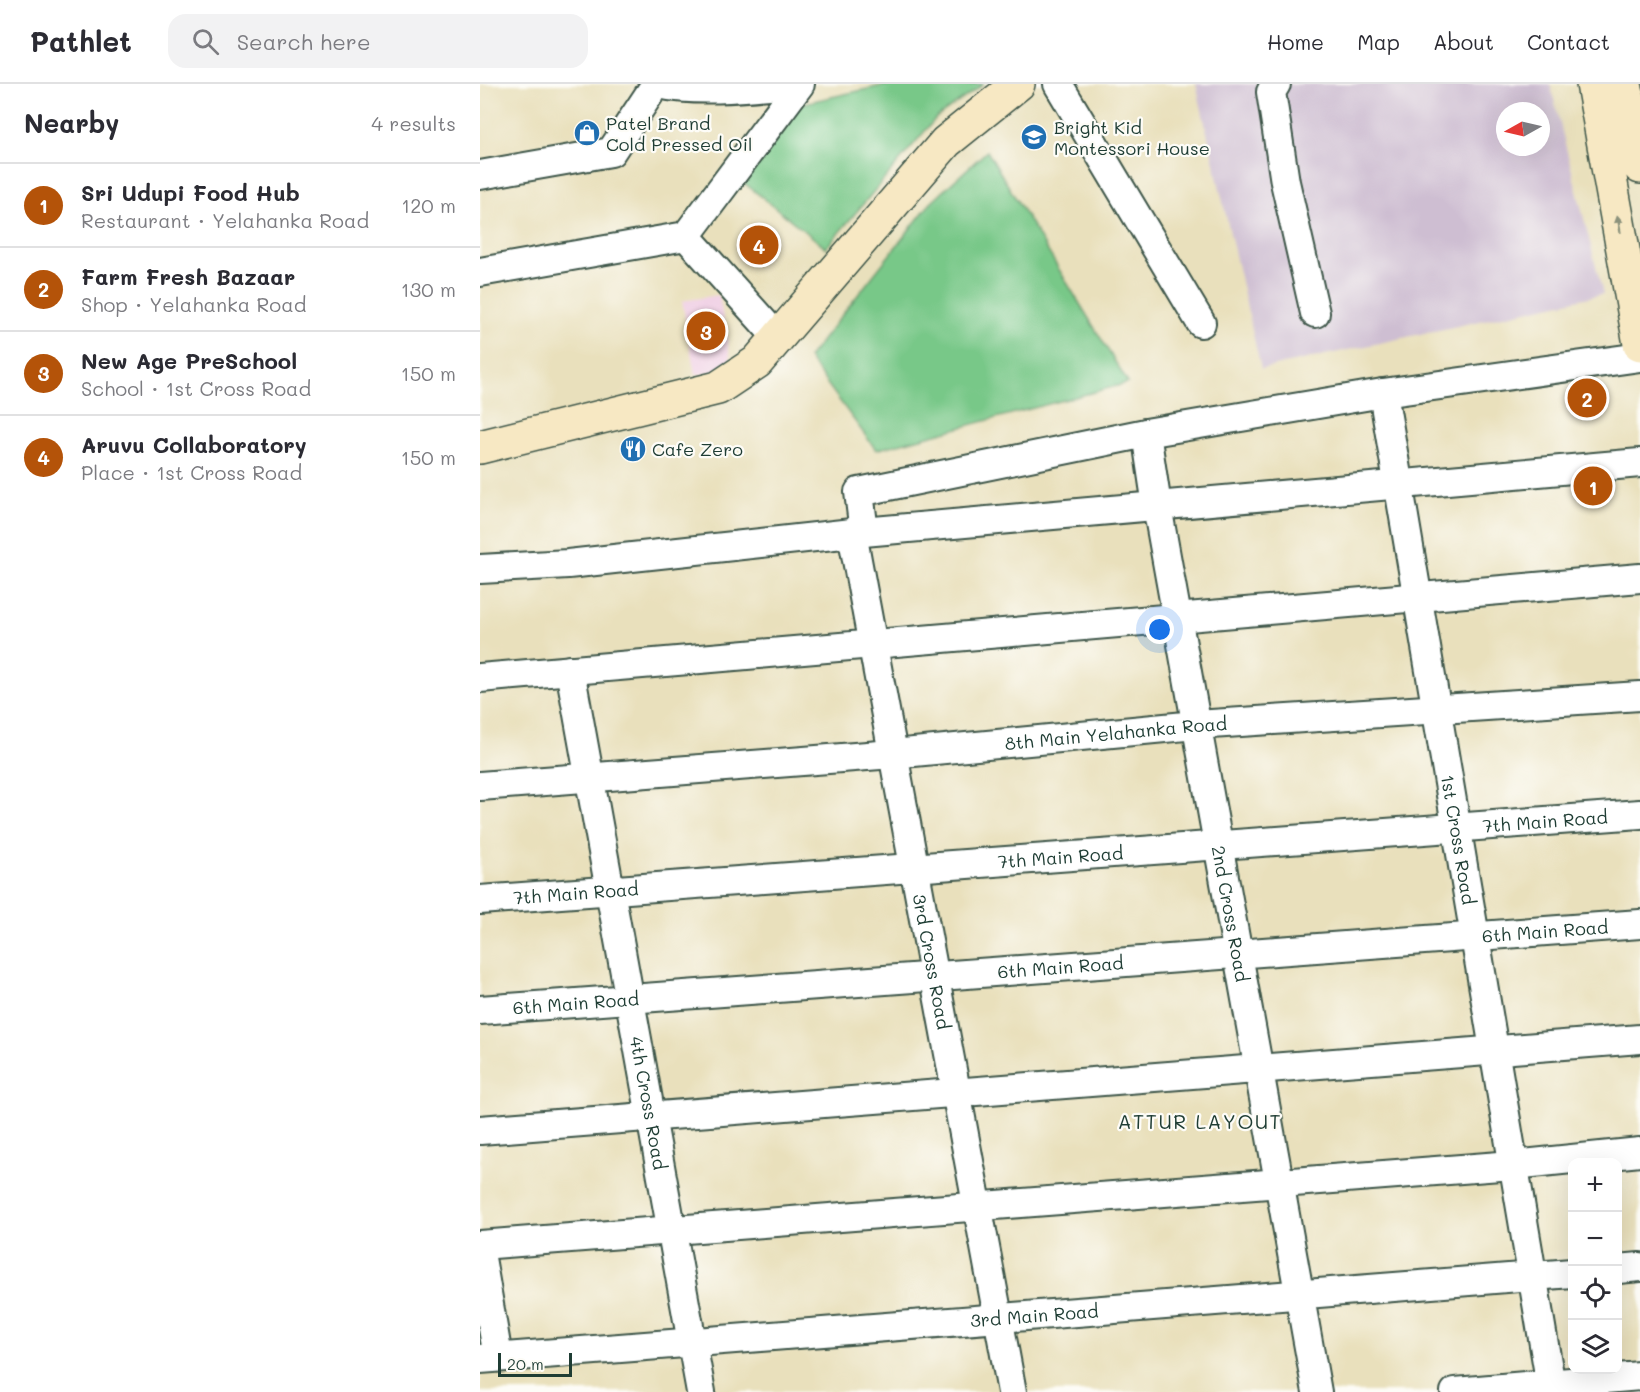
<!DOCTYPE html>
<meta charset="utf-8">
<style>
body{margin:0;font-family:Mali,sans-serif;background:#f2f2f3;color:#2b2b33}
.controls{position:absolute;right:18px;bottom:18px;display:grid;overflow:hidden;border-radius:12px;box-shadow:0 6px 24px #0002}
.controls button{width:54px;height:54px;display:grid;place-items:center;padding:0;border:0;border-bottom:2px solid #e1e1e2;background:#fff;color:#2b2b33;font:30px sans-serif}
.compass{position:absolute;left:1016px;top:18px;width:54px;height:54px;border-radius:50%;background:#fff;box-shadow:0 6px 24px #0002;rotate:262deg}
.scale{position:absolute;left:18px;bottom:15px;width:74px;box-sizing:border-box;padding-left:6px;border:3px solid #1f3d34;border-top:0;font-size:16px;line-height:21px;white-space:nowrap;color:#1f3d34;-webkit-text-stroke:4px #fdfcf7;paint-order:stroke}
.you{position:absolute;left:680px;top:546px;width:21px;height:21px;margin:-15px;border:4px solid #fff;border-radius:50%;background:#1a73e8;box-shadow:0 0 0 9px #1a73e833}
.badge{display:grid;place-items:center;width:39px;height:39px;border-radius:50%;background:#b45309;color:#fff;font-size:20px;font-weight:700}
.pin{position:absolute;translate:-50% -50%;border:3px solid #fff;box-shadow:0 2px 6px #0006}
.list{margin:0;padding:0;list-style:none}
h2{display:flex;justify-content:space-between;align-items:center;height:78px;margin:0;padding:0 24px;font-size:26px}
h2 small{font-size:20px;font-weight:400;color:#7c7c81}
.list li{display:grid;grid-template-columns:39px 1fr auto;gap:18px;align-items:center;box-sizing:border-box;height:84px;padding:0 24px;border-top:2px solid #e1e1e2}
.list b{display:block;font-size:22px;white-space:nowrap}
.list p{margin:0;font-size:20px;white-space:nowrap;color:#7c7c81}
.list em{font-size:20px;font-style:normal;color:#7c7c81}
.icon{flex:none;width:33px;height:33px;fill:none;stroke:currentColor;stroke-width:2;stroke-linecap:round;stroke-linejoin:round}
.map{position:relative;flex:none;width:1160px;height:1308px;overflow:hidden}
header{display:flex;align-items:center;gap:36px;box-sizing:border-box;height:84px;padding:0 30px;background:#fff;border-bottom:2px solid #e1e1e2}
header strong{font-size:28px}
nav{display:flex;gap:33px;margin-inline-start:auto;font-size:21px}
.search{width:420px;height:54px;background:#f2f2f3;display:flex;align-items:center;gap:15px;box-sizing:border-box;padding:0 21px;border-radius:18px;color:#7c7c81;font-size:22px}
main{display:flex}
aside{flex:1;background:#fff}
.map>svg:first-child{display:block}
.built{fill:#f0d0e5}
.industrial{fill:#cebed2;fill-rule:evenodd}
.green{fill:#78c888;stroke:#4c825e;stroke-width:1.5}
.lines{fill:none;stroke-linecap:round;stroke-linejoin:round}
.street-casing{stroke:#3d5548;stroke-width:32}
.secondary-casing{stroke:#3d5548;stroke-width:36}
.street{stroke:#fff;stroke-width:28}
.secondary{stroke:#f7e8c3;stroke-width:33}
.oneway{fill:#8b927c}
.labels{text-anchor:middle;dominant-baseline:central;stroke-width:4.5;stroke-linejoin:round;paint-order:stroke}
.poi-label{font-size:18px;fill:#1f3d34;stroke:#fdfcf7;text-anchor:start}
.street-label{font-size:18px;fill:#1f3d34;stroke:#fdfcf7}
.neighbourhood-label{font-size:20px;letter-spacing:1.5px;fill:#1f3d34;stroke:#fdfcf7}
</style>
<header>
<strong>Pathlet</strong>
<div class="search"><svg class="icon" aria-label="search" viewBox="0 0 24 24"><circle cx="10" cy="10" r="6"/><path d="M15 15l6 6"/></svg>Search here</div>
<nav><a>Home</a><a>Map</a><a>About</a><a>Contact</a></nav>
</header>
<main>
<aside>
<h2>Nearby<small>4 results</small></h2>
<ul class="list">
<li><span class="badge">1</span><div><b>Sri Udupi Food Hub</b><p>Restaurant · Yelahanka Road</p></div><em>120 m</em></li>
<li><span class="badge">2</span><div><b>Farm Fresh Bazaar</b><p>Shop · Yelahanka Road</p></div><em>130 m</em></li>
<li><span class="badge">3</span><div><b>New Age PreSchool</b><p>School · 1st Cross Road</p></div><em>150 m</em></li>
<li><span class="badge">4</span><div><b>Aruvu Collaboratory</b><p>Place · 1st Cross Road</p></div><em>150 m</em></li>
</ul>
</aside>
<div class="map">
<svg width="1160" height="1308" viewBox="0 0 1160 1308">
<rect width="100%" height="100%" fill="#fdfcf7"/>
<filter id="ink" filterUnits="userSpaceOnUse"><feTurbulence type="fractalNoise" baseFrequency=".0167" numOctaves="2"/><feDisplacementMap in="SourceGraphic" scale="12" xChannelSelector="R" yChannelSelector="G"/><feConvolveMatrix kernelMatrix="1 2 1 2 8 2 1 2 1" color-interpolation-filters="sRGB"/></filter>
<filter id="wash" filterUnits="userSpaceOnUse"><feTurbulence type="fractalNoise" baseFrequency=".008" numOctaves="4" result="noise"/><feDisplacementMap in="SourceGraphic" scale="24" xChannelSelector="R" yChannelSelector="G"/><feGaussianBlur stdDeviation="1.35" result="paint"/><feColorMatrix in="noise" values="0 0 0 0 0 0 0 0 0 0 0 0 0 0 0 0 0 1.4 0 .05"/><feComposite in="paint" operator="in"/></filter>
<g filter="url(#wash)">
<rect width="100%" height="100%" fill="#e9e0bc"/>
<!-- built -->
<path class="built" d="M 239,211 L 251,277 L 241,287 L 215,291 L 202,217 Z"/>
<!-- industrial -->
<path class="industrial" d="M 716,0 L 1070,0 L 1123,210 L 781,285 ZM 1025,27 L 1061,27 L 1061,63 L 1025,63 Z"/>
<!-- green -->
<path class="green" d="M 410,0 L 504,0 L 456,34 L 346,164 L 263,98 L 320,20 Z
M 507,67 L 648,299 L 396,366 L 328,274 L 452,117 Z"/>
</g>
<g filter="url(#ink)">
<g class="lines">
<defs>
<g id="street">
<path d="M 178,0 C 216,8 260,4 299,0"/>
<path d="M 578,0 L 721,239"/>
<path d="M 796,0 L 791,8 L 805,98 L 835,229"/>
<path d="M 0,91 L 131,68 L 176,0"/>
<path d="M 206,152 L 297,253"/>
<path d="M 0,188 L 206,152 L 320,0"/>
<path id="s1" d="M 903,309 L 1072,1308"/>
<path id="s2" d="M 666,349 L 677,422 L 837,1308"/>
<path d="M 384,448 L 379,408 L 666,349 L 903,309 L 1160,273"/>
<path id="s3" d="M 372,449 L 532,1308"/>
<path d="M 0,485 L 88,480 L 372,449 L 1160,379"/>
<path id="s4" d="M 90,586 L 221,1308"/>
<path d="M 0,594 L 1160,494"/>
<path id="s5" d="M 0,702 L 413,670 L 716,641 L 1160,612"/>
<path id="s6" d="M 0,816 L 1160,730"/>
<path id="s7" d="M 0,926 L 1160,840"/>
<path d="M 0,1046 L 1160,955"/>
<path d="M 0,1161 L 1033,1081 L 1160,1068"/>
<path d="M 0,1168 L 18,1273"/>
<path d="M 1138,1185 L 1160,1183"/>
<path id="s8" d="M 0,1275 L 1092,1189"/>
<path d="M 975,1308 L 1160,1292"/>
</g>
<path id="secondary" d="M 1113,0 L 1160,260
M 1145,0 L 1160,83
M 0,363 L 238,304 L 277,278 L 466,58 L 538,0"/>
</defs>
<!-- street casing -->
<use href="#street" class="street-casing"/>
<!-- secondary casing -->
<use href="#secondary" class="secondary-casing"/>
<!-- street -->
<use href="#street" class="street"/>
<!-- secondary -->
<use href="#secondary" class="secondary"/>
</g>
<!-- one-way arrows -->
<defs><path id="oneway-solid" d="M-6-.8H1V-3.2L6.5 0L1 3.2V.8H-6Z" transform="scale(1.5)"/></defs>
<use class="oneway" href="#oneway-solid" transform="translate(1139 140) rotate(-100)"/>
</g>
<!-- icons -->
<defs>
<symbol id="shop-disc" viewBox="-11 -11 22 22"><circle r="9.5" fill="#1f6fb2" stroke="#fdfcf7"/><path d="M-5-2.5h2.3a2.7 3.5 0 0 1 5.4 0H5L5.5 6h-11ZM-1.5-2.5h3a1.5 2.3 0 0 0-3 0Z" fill="#fff"/></symbol>
<symbol id="school-disc" viewBox="-11 -11 22 22"><circle r="9.5" fill="#1f6fb2" stroke="#fdfcf7"/><path d="M0-5L7-2L0 1L-7-2ZM-4 1L0 2.5L4 1V4Q0 6-4 4Z" fill="#fff"/></symbol>
<symbol id="restaurant-disc" viewBox="-11 -11 22 22"><circle r="9.5" fill="#1f6fb2" stroke="#fdfcf7"/><path d="M-5-6h1v4h1v-4h1v4h1v-4h1v5L-1.5 .5V6h-2V.5L-5-1ZM5-6V6H3V1.5H1.5Q1.5-4 5-6Z" fill="#fff"/></symbol>
</defs>
<g fill-rule="evenodd">
<use href="#shop-disc" x="92" y="34" width="30" height="30"/>
<use href="#school-disc" x="539" y="38" width="30" height="30"/>
<use href="#restaurant-disc" x="138" y="350" width="30" height="30"/>
</g>
<g class="labels">
<!-- poi labels -->
<g class="poi-label">
<text x="126" y="39">Patel Brand<tspan x="126" dy="21">Cold Pressed Oil</tspan></text>
<text x="574" y="43">Bright Kid<tspan x="574" dy="21">Montessori House</tspan></text>
<text x="172" y="365">Cafe Zero</text>
</g>
<!-- street labels -->
<g class="street-label">
<text stroke="none"><textPath href="#s5" startOffset="638">8th Main Yelahanka Road</textPath></text>
<text stroke="none"><textPath href="#s6" startOffset="1068">7th Main Road</textPath></text>
<text stroke="none"><textPath href="#s1" startOffset="453">1st Cross Road</textPath></text>
<text stroke="none"><textPath href="#s6" startOffset="582">7th Main Road</textPath></text>
<text stroke="none"><textPath href="#s6" startOffset="96">7th Main Road</textPath></text>
<text stroke="none"><textPath href="#s2" startOffset="488">2nd Cross Road</textPath></text>
<text stroke="none"><textPath href="#s7" startOffset="1068">6th Main Road</textPath></text>
<text stroke="none"><textPath href="#s3" startOffset="436">3rd Cross Road</textPath></text>
<text stroke="none"><textPath href="#s7" startOffset="582">6th Main Road</textPath></text>
<text stroke="none"><textPath href="#s7" startOffset="96">6th Main Road</textPath></text>
<text stroke="none"><textPath href="#s4" startOffset="440">4th Cross Road</textPath></text>
<text stroke="none"><textPath href="#s8" startOffset="556">3rd Main Road</textPath></text>
</g>
<!-- neighbourhood labels -->
<g class="neighbourhood-label">
<text x="720" y="1037">ATTUR LAYOUT</text>
</g>
</g>
</svg>
<div class="controls">
<button>+</button>
<button>−</button>
<button><svg class="icon" aria-label="locate" viewBox="0 0 24 24"><circle cx="12" cy="12" r="6"/><path d="M12 2v4M12 18v4M2 12h4M18 12h4"/></svg></button>
<button><svg class="icon" aria-label="layers" viewBox="0 0 24 24"><path d="M12 4l9 5-9 5-9-5zM3 14l9 5 9-5"/></svg></button>
</div>
<svg class="compass" viewBox="-18 -18 36 36"><path d="M0-13l5 13h-10z" fill="#e53935"/><path d="M0 13l5-13h-10z" fill="#7c7c81"/></svg>
<div class="scale">20 m</div>
<div class="you"></div>
<div class="pin badge" style="left:1113px;top:402px">1</div>
<div class="pin badge" style="left:1107px;top:314px">2</div>
<div class="pin badge" style="left:226px;top:247px">3</div>
<div class="pin badge" style="left:279px;top:161px">4</div>
</div>
</main>
